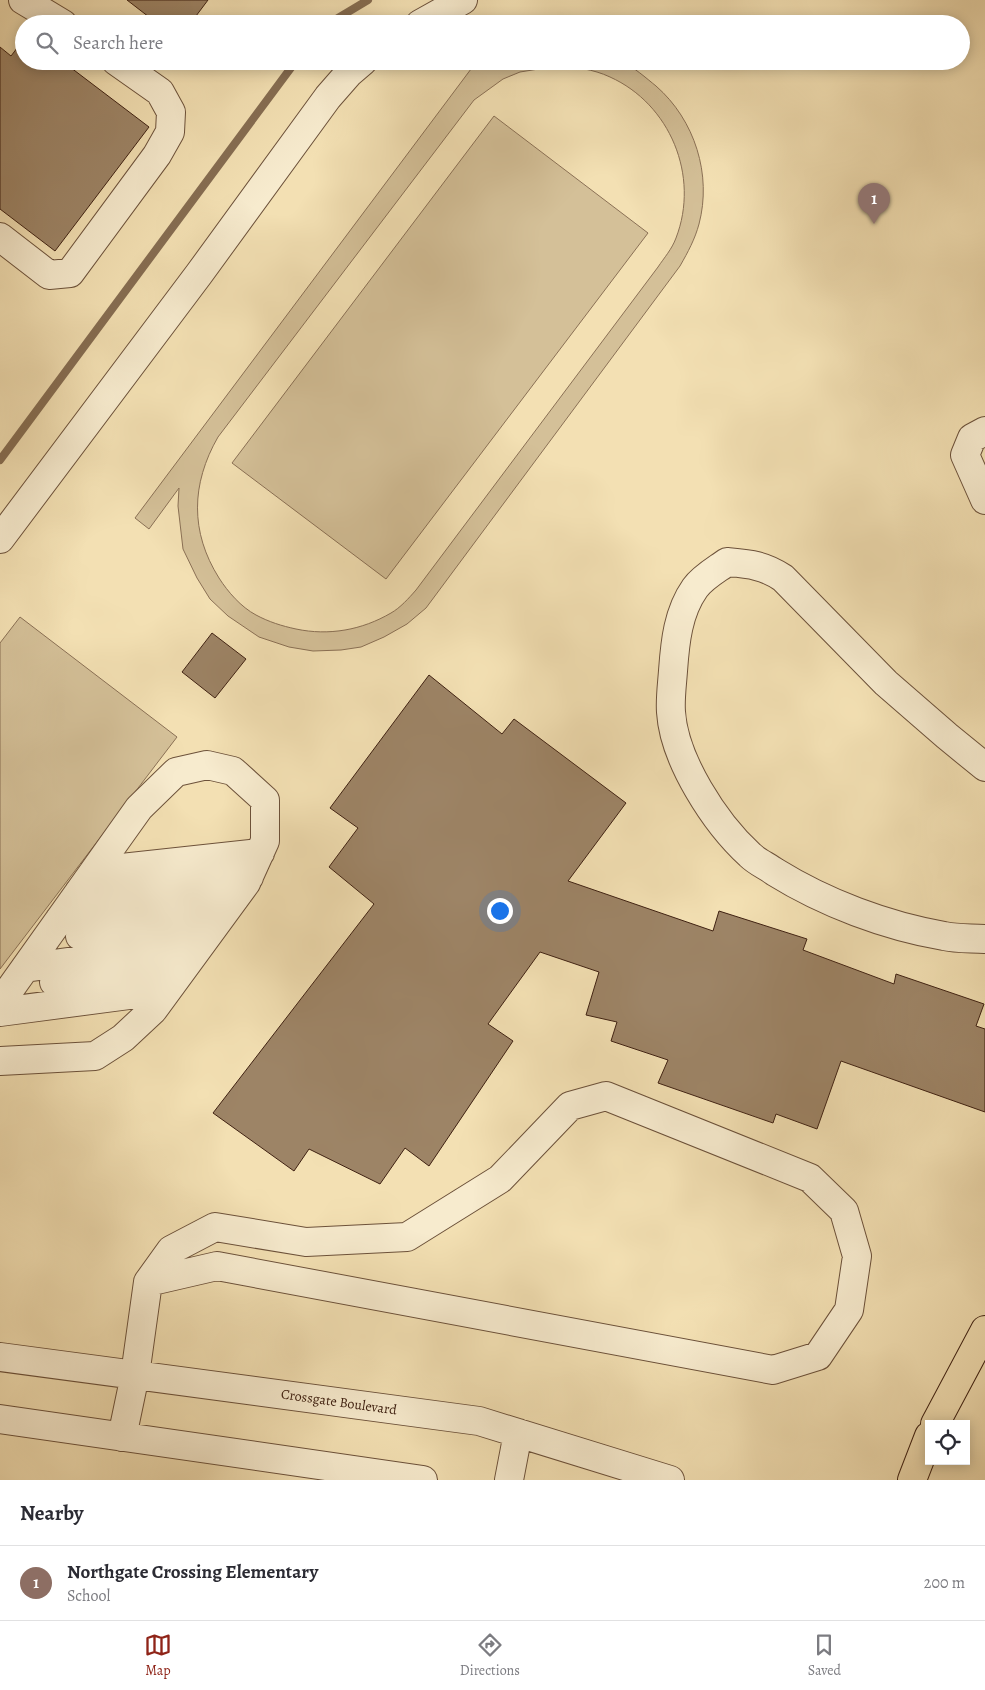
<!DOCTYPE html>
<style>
body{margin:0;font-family:Alegreya,serif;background:#f2f2f3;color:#2b2b33}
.controls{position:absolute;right:15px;bottom:15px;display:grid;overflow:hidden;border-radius:0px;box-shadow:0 2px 12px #0003}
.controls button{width:45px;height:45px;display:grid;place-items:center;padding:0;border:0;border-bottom:1px solid #e1e1e2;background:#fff;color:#2b2b33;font:25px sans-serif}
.you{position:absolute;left:499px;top:910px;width:18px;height:18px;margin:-12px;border:4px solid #fff;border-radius:50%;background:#1a73e8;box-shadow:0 0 0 8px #1a73e833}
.badge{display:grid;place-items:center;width:32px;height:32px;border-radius:50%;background:#8f2418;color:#fff;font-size:16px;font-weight:700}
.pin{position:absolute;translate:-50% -41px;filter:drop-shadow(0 1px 2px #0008)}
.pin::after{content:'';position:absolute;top:26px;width:18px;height:15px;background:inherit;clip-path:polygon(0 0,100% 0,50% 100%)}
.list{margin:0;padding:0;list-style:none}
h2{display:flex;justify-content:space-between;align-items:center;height:65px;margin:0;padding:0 20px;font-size:21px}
h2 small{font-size:16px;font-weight:400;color:#7c7c81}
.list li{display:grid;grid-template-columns:32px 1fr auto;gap:15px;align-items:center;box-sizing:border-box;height:75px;padding:0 20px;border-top:1px solid #e1e1e2}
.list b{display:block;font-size:19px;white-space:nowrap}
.list p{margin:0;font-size:16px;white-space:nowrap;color:#7c7c81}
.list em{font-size:16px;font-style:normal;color:#7c7c81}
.icon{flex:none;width:28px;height:28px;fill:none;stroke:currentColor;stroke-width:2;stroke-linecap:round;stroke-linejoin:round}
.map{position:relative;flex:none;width:985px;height:1480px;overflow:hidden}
.search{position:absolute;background:#fff;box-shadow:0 2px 12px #0003;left:15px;right:15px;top:15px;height:55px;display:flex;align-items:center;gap:12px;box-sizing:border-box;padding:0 18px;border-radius:28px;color:#7c7c81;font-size:19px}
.sheet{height:140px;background:#fff}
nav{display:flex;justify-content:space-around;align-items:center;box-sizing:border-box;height:70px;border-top:1px solid #e1e1e2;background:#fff;font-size:14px;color:#7c7c81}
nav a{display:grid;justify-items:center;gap:2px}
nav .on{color:#8f2418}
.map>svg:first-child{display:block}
.green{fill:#d4c098;stroke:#8a7055;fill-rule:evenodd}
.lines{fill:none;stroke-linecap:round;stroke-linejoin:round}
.stream{stroke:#866d52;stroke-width:8}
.building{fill:#9d8466;stroke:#3f2112}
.minor-casing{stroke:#6c513a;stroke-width:30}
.major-casing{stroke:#3f2112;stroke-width:30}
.minor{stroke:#f7ebce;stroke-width:28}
.major{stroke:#f3e0b3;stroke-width:28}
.labels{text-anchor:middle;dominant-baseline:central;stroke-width:4;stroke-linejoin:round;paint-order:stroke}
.street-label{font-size:14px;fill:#3f2112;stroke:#f7ebce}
</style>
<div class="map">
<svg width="985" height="1480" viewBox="0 0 985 1480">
<rect width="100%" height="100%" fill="#f3e0b3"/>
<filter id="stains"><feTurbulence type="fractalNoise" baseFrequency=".004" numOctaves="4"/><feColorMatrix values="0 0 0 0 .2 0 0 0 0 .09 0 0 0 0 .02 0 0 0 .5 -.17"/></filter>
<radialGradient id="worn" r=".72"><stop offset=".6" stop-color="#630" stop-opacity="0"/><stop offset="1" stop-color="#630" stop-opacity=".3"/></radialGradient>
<!-- green -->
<path class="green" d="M 477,61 C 514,61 551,61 588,61 C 598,61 613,58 622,62 C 634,67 646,78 656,86 C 695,120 712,175 699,224 C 695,239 688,252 680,266 L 426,608 L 407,624 L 384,637 L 361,647 L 341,650 L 313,651 L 289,647 L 259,637 L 228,616 L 210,599 L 197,578 L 183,549 L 178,506 L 179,488 L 149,529 L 135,518 ZM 557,66 C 575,67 593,69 610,77 C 670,104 700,176 676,238 C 672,249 664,258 658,267 L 416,590 C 409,598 400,608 391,613 C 362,630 329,636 296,629 C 282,626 269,622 256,615 C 241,607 228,592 219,578 C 190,532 191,484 218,437 L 474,100 L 503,79 L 520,72 Z
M 494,116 L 648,233 L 386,579 L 232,463 Z
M 20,617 L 177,737 L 0,969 L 0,643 Z"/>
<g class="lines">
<!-- stream -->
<path class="stream" d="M 328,24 L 368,0
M 0,460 L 296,61"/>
</g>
<!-- building -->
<path class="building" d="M 127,0 L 208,0 L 190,24 L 158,24 Z
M 24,39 L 24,61 L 62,61 L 149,127 L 55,251 L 0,209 L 0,47 L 11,56 Z
M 212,633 L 246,659 L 215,698 L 182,672 Z
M 429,675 L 502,734 L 514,719 L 626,803 L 568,881 L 713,931 L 719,911 L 807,939 L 803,950 L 894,984 L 896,974 L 984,1004 L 976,1026 L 985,1029 L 985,1112 L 841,1061 L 817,1129 L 776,1114 L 773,1123 L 658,1083 L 668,1060 L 611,1041 L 617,1022 L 586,1015 L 599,972 L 540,952 L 488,1024 L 513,1041 L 429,1166 L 405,1148 L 380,1184 L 309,1149 L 294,1171 L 213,1113 L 374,904 L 329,867 L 358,828 L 330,808 Z"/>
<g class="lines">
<defs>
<path id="minor" d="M 23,0 L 63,24
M 420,24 L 463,0
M 0,237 L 49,275 L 70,273 L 157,155 L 170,132 L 171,112 L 160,92 L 116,61
M 985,431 L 972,438 L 965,455 L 985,500
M 0,539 L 199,274 L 328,97 L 349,73 L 363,61
M 985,767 L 947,736 L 886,683 L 783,578 C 764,565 749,564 727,562 C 716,570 703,577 695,588 C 678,612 675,642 673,671 C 672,685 670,699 671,712 C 674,760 715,823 750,855 C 757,862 767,866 775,872 C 825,903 886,926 944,936 C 957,939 971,938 985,939
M 94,871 L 260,853
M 79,892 L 249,877
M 59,920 L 234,898
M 80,936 L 217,922
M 25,968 L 202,943
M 54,982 L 183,969
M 0,1003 L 139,808 L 176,772 L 207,765 L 233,771 L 265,800 L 265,841 L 246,883 L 153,1010 L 123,1038 L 95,1056 L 0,1061
M 0,1012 L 167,990
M 0,1357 L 479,1421 L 670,1480
M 0,1419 L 423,1480
M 122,1437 L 135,1375 L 148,1282 L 171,1250 L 215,1227 L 306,1242 L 407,1237 L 500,1179 L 570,1106 L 606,1096 L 810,1178 L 844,1211 L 857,1256 L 849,1310 L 818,1356 L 773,1370 L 217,1266 L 148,1282
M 509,1480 L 518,1433"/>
<path id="major" d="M 935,1424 L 985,1330
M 912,1480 L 929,1436"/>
</defs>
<!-- minor casing -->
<use href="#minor" class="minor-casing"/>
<!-- major casing -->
<use href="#major" class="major-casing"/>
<!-- minor -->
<use href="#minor" class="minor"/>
<!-- major -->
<use href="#major" class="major"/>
</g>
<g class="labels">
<!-- street labels -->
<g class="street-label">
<text transform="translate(339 1402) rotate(8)">Crossgate Boulevard</text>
</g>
</g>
<rect width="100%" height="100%" filter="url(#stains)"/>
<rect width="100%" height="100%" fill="url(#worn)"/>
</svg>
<div class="controls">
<button><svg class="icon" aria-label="locate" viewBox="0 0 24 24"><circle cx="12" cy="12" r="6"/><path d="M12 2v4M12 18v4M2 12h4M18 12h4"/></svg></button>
</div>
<div class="you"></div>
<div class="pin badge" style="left:874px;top:224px;background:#8d6e63">1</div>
<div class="search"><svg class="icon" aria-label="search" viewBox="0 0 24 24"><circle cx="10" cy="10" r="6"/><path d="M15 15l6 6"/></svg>Search here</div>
</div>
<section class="sheet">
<h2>Nearby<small></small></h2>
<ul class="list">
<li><span class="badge" style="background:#8d6e63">1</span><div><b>Northgate Crossing Elementary</b><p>School</p></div><em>200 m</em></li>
</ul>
</section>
<nav>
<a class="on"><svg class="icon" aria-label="map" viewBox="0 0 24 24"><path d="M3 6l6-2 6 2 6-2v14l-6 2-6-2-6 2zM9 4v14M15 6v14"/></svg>Map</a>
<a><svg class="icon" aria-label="directions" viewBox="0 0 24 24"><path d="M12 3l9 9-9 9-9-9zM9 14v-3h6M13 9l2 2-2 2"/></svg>Directions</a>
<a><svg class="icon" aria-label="saved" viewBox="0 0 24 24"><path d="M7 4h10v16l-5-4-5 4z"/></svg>Saved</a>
</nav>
